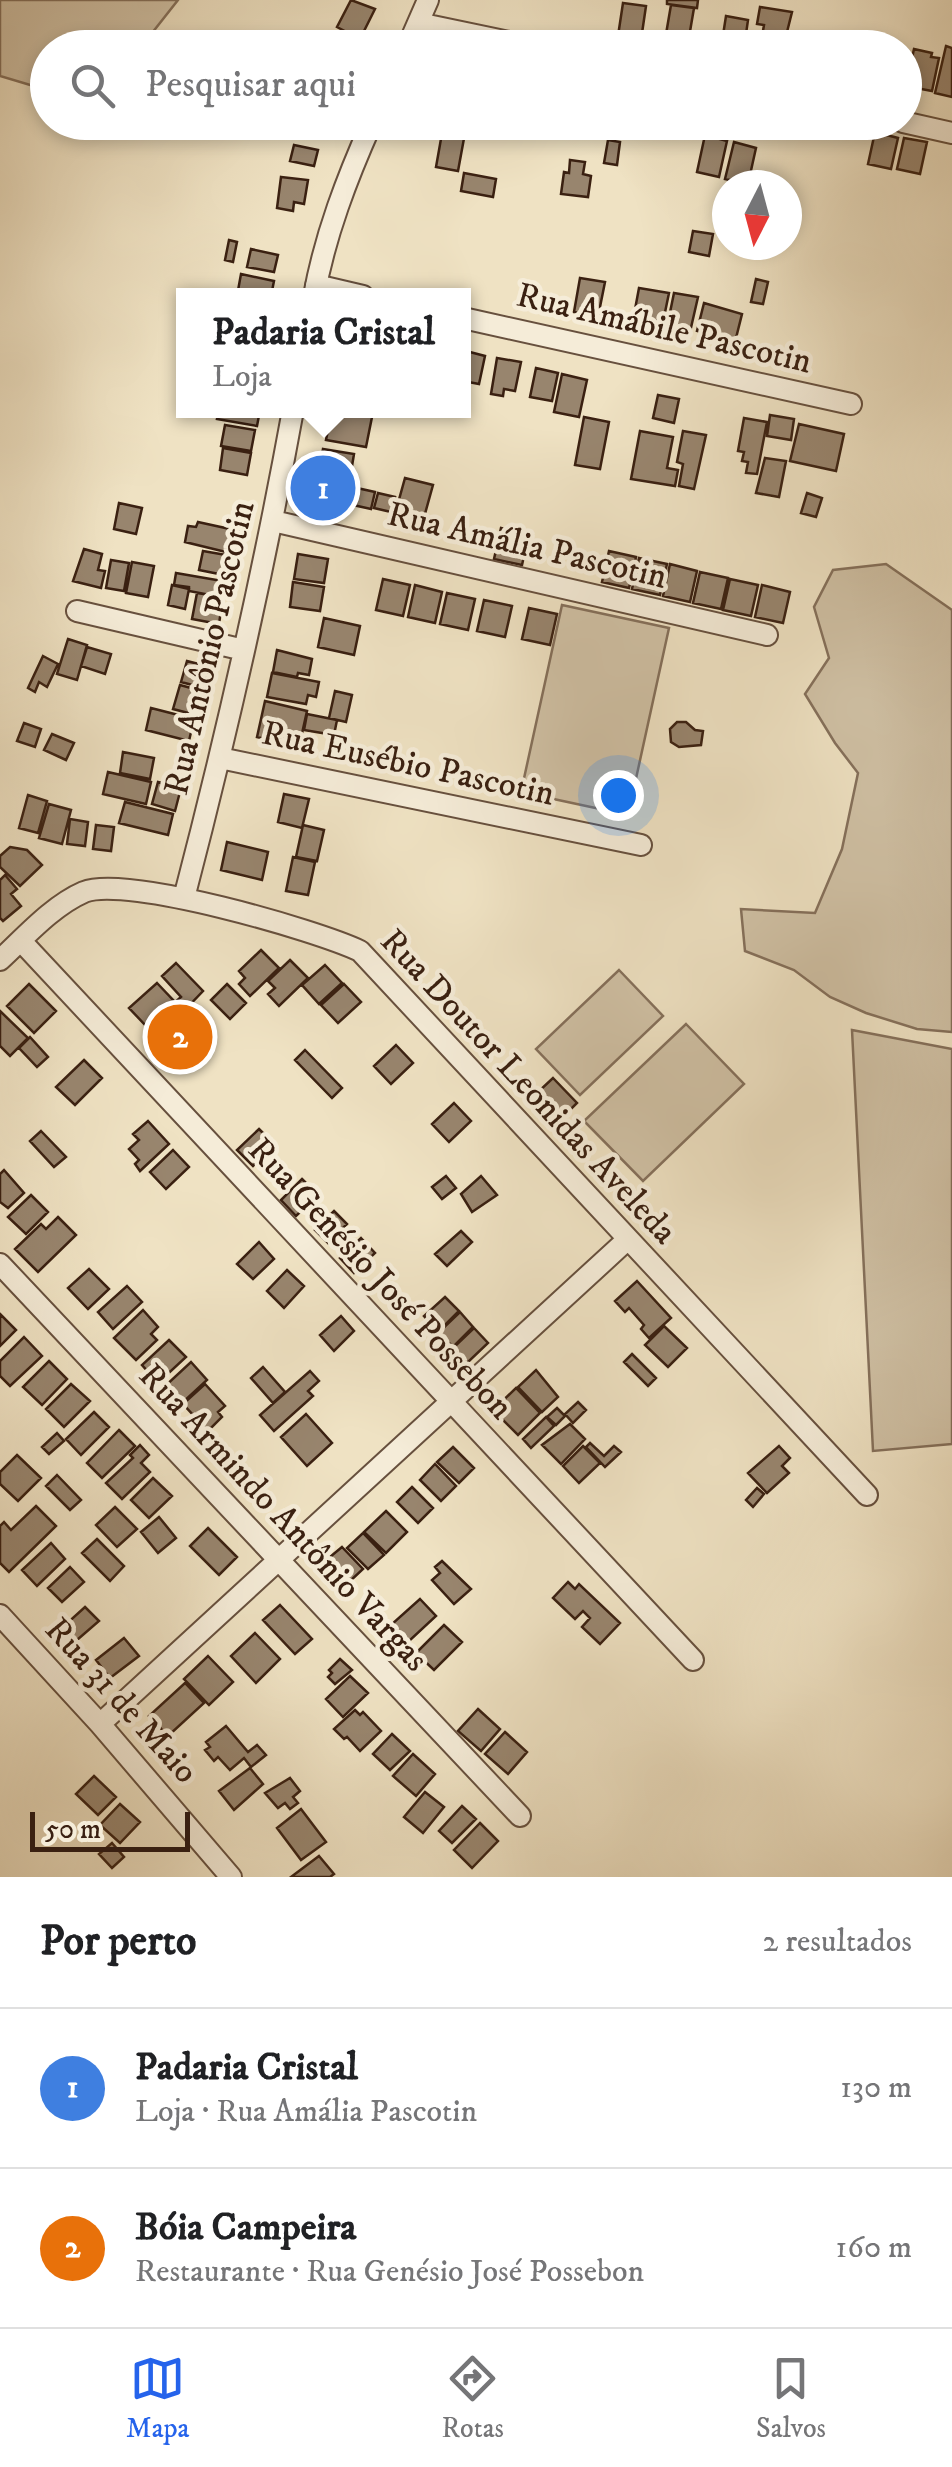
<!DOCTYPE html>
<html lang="pt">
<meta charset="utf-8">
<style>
body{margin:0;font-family:"IM FELL DW Pica",serif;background:#f6f6f6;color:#202124}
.compass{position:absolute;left:712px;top:170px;width:90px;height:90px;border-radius:50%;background:#fff;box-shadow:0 5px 15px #0003;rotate:186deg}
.scale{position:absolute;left:30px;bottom:25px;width:160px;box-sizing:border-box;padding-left:10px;border:5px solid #3a2011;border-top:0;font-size:28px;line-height:35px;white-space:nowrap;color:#3a2011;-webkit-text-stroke:8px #f5ecd8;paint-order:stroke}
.you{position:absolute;left:618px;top:795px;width:35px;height:35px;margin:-25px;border:8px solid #fff;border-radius:50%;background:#1a73e8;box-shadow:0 0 0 15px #1a73e833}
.badge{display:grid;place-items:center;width:65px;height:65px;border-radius:50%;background:#2563eb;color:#fff;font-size:32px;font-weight:700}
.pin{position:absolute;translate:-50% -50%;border:5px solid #fff;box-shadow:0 2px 10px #0006}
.popup{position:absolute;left:176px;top:288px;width:295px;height:130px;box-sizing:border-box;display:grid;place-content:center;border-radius:0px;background:#fff;filter:drop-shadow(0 2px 8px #0005);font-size:32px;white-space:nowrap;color:#757577}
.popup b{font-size:38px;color:#202124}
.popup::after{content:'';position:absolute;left:50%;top:100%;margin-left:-20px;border:20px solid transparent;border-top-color:#fff}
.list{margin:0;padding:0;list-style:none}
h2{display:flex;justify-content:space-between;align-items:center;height:130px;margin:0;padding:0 40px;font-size:42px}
h2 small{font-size:32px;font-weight:400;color:#757577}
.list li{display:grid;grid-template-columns:65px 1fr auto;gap:30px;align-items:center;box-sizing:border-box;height:160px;padding:0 40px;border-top:2px solid #e0e0e0}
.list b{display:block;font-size:38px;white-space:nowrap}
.list p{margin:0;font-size:32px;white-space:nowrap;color:#757577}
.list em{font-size:32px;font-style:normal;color:#757577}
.icon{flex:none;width:55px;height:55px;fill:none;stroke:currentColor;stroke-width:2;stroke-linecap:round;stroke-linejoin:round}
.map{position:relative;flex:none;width:952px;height:1877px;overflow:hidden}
.search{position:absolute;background:#fff;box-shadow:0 5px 15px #0003;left:30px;right:30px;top:30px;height:110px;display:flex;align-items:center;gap:25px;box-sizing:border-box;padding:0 35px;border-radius:55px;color:#757577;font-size:38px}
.sheet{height:450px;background:#fff}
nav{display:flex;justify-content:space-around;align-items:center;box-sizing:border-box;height:140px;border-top:2px solid #e0e0e0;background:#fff;font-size:28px;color:#757577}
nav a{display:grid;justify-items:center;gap:5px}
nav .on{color:#2563eb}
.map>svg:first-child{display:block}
.green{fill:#d0c1a5;stroke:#85705b;stroke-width:2.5}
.building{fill:#98856e;stroke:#3a2011;stroke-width:2.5}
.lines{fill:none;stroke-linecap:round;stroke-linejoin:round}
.street-casing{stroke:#67503e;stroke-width:24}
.street{stroke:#f5ecd8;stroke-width:20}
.labels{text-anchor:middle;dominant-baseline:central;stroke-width:9;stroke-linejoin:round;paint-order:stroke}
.street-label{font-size:35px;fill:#3a2011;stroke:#f5ecd8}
</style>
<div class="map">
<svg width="952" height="1877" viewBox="0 0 952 1877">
<rect width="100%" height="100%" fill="#efe2c3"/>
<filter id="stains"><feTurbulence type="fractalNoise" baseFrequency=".002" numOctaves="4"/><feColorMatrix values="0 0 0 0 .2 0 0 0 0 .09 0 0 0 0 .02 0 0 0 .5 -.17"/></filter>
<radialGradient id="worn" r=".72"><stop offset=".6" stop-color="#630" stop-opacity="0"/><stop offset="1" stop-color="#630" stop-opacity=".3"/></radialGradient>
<!-- green -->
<path class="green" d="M 0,0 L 178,0 L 141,47 L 48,48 L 47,90 L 0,76 Z
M 886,564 L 952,610 L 952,1032 L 917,1029 L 866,1013 L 830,997 L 794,970 L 745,951 L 741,909 L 815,913 L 842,849 L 858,773 L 835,743 L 805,694 L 829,658 L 814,607 L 833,570 Z
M 562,605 L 669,628 L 628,815 L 521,792 Z
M 619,970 L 663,1016 L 580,1095 L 536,1049 Z
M 686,1024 L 744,1084 L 643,1181 L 584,1121 Z
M 852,1030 L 952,1049 L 952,1444 L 873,1451 Z"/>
<!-- building -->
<path class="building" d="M 351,0 L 375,9 L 360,39 L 337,27 Z
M 667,0 L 698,0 L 697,8 L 667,4 Z
M 623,3 L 646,6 L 641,40 L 618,36 Z
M 671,5 L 694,8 L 688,43 L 665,40 Z
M 760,7 L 792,12 L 783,48 L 760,48 L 764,25 L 757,24 Z
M 726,16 L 748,20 L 744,48 L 721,48 Z
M 329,33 L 351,38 L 349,48 L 327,43 Z
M 790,33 L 811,36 L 809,48 L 788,48 Z
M 946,46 L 952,48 L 952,97 L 935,93 Z
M 914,49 L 932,53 L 931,57 L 939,58 L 932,91 L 916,88 L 915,95 L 904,93 Z
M 444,122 L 467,122 L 458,171 L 436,167 Z
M 875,132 L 898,138 L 891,169 L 868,164 Z
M 705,135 L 727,141 L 719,177 L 697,172 Z
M 904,138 L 927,142 L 920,174 L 897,169 Z
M 608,140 L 620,142 L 617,165 L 604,163 Z
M 734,142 L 756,148 L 748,184 L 725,179 Z
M 294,145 L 318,150 L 314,166 L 290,161 Z
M 570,160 L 585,162 L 583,174 L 591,176 L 588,197 L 561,194 L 564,172 L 569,173 Z
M 464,173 L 496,179 L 493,197 L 461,191 Z
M 281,177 L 308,180 L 304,204 L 294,202 L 293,211 L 277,208 Z
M 693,231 L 713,234 L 709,256 L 689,252 Z
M 229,240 L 237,242 L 233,262 L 225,260 Z
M 251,249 L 278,255 L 274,272 L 247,267 Z
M 241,274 L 274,281 L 271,296 L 237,296 Z
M 580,278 L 605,282 L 598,317 L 574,312 Z
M 756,279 L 768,282 L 763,304 L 751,302 Z
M 639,288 L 669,293 L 663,322 L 654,320 L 653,324 L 633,320 Z
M 674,293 L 698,297 L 690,332 L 667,327 Z
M 704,303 L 742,314 L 735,342 L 697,331 Z
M 466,351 L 485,356 L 479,384 L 463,381 Z
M 497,358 L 521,362 L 515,391 L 504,389 L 503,396 L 491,394 Z
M 536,368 L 558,373 L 552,401 L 530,397 Z
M 562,374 L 587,380 L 579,417 L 554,412 Z
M 658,395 L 679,399 L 674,423 L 653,418 Z
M 219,410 L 260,410 L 257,426 L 217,419 Z
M 332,410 L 372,417 L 366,447 L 326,440 Z
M 770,415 L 794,419 L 791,440 L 767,436 Z
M 584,417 L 609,422 L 600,469 L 575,465 Z
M 744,418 L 767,422 L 757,474 L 746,473 L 748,462 L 742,461 L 744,452 L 738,451 Z
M 799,424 L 844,434 L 836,471 L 790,461 Z
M 225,425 L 255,430 L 251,451 L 221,446 Z
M 640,431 L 673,437 L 667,468 L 678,470 L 675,486 L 631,479 Z
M 683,431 L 706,435 L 694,489 L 679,486 L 683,464 L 677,462 Z
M 223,448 L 251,453 L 247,475 L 220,470 Z
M 323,449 L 354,454 L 350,478 L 319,472 Z
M 765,458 L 786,461 L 779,497 L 756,493 Z
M 311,471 L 340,478 L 334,505 L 305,498 Z
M 343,477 L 355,479 L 352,496 L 340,493 Z
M 405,478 L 433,485 L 423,521 L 395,514 Z
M 357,488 L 375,492 L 371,509 L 353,505 Z
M 378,493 L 395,497 L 391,512 L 374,508 Z
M 807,493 L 822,498 L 816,517 L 801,513 Z
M 119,503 L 142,508 L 136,534 L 114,529 Z
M 198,522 L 239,531 L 234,554 L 185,542 L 188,526 L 196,527 Z
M 501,528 L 529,534 L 522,565 L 494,559 Z
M 84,549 L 102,554 L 98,570 L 105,571 L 101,588 L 73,581 Z
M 203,551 L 232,556 L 229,576 L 199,570 Z
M 609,551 L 636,557 L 629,588 L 602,582 Z
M 298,554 L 328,559 L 324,583 L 294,579 Z
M 639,558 L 667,564 L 660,595 L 632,589 Z
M 111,560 L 129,563 L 124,591 L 106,588 Z
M 132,562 L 154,566 L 148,597 L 126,593 Z
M 670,564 L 697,571 L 690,602 L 663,596 Z
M 700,572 L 728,578 L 721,609 L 693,603 Z
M 176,573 L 234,583 L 231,599 L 189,591 L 189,587 L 174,585 Z
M 383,579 L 410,585 L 403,616 L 376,610 Z
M 730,579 L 758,585 L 751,616 L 723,610 Z
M 293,582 L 324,587 L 320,611 L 290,607 Z
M 172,585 L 189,589 L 185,609 L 168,605 Z
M 415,585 L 442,592 L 435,623 L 408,617 Z
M 762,585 L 790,592 L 783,623 L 755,617 Z
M 197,593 L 223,597 L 219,624 L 192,619 Z
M 447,593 L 475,599 L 468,630 L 440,624 Z
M 484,600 L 512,606 L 505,637 L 477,631 Z
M 529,608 L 557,614 L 550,645 L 522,639 Z
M 324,618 L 360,626 L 354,655 L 318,647 Z
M 68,639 L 87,645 L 77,680 L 57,674 Z
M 87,647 L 111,654 L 105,674 L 81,666 Z
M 277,650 L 312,659 L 309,675 L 298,673 L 297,677 L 273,672 Z
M 43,656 L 58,664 L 47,687 L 39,682 L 35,692 L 28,688 Z
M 187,661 L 210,667 L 204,688 L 181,682 Z
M 272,673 L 319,682 L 316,697 L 308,695 L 306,704 L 267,697 Z
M 180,685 L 202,691 L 196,715 L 173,709 Z
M 335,691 L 352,695 L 346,722 L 329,718 Z
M 265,701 L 307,711 L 299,747 L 257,737 Z
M 151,708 L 194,719 L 189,741 L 146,730 Z
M 307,714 L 337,720 L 334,735 L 304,730 Z
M 677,722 L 686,722 L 695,730 L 703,731 L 701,745 L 679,747 L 671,742 L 670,729 Z
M 24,723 L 41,729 L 35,747 L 17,741 Z
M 52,734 L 74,743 L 66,760 L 44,750 Z
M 123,752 L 154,758 L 150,779 L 120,773 Z
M 108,772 L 151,782 L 146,804 L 103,794 Z
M 158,782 L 181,788 L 175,811 L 152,804 Z
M 284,794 L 309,799 L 302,828 L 278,822 Z
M 28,795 L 47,801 L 38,833 L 19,828 Z
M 125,802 L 173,814 L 168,835 L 119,823 Z
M 49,804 L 71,810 L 62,844 L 39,838 Z
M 70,819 L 88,822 L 85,846 L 67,844 Z
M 96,825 L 114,827 L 111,851 L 93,849 Z
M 303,825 L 324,830 L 317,861 L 296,857 Z
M 227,842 L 268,852 L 262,880 L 221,870 Z
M 10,847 L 27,850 L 42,865 L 20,886 L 0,867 L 0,856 Z
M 293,857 L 315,862 L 308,895 L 286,891 Z
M 5,875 L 17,889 L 11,894 L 21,906 L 3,921 L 0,918 L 0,880 Z
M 261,950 L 279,968 L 250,996 L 239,984 L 245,978 L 239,971 Z
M 290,960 L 308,978 L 279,1006 L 268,994 L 275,988 L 268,981 Z
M 176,963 L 203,991 L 181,1014 L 172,1005 L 181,997 L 162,976 Z
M 325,965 L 342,983 L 319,1004 L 302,985 Z
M 157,983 L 174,1001 L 147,1027 L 129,1008 Z
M 29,984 L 56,1011 L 34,1033 L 7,1006 Z
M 227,984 L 246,1003 L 230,1019 L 211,1000 Z
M 344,984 L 361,1002 L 338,1023 L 321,1005 Z
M 0,1011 L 28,1038 L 10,1056 L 0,1046 Z
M 188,1016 L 200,1027 L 196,1030 L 205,1039 L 182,1061 L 156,1036 L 170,1021 L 176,1027 Z
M 30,1037 L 48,1057 L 37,1067 L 19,1048 Z
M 396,1045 L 413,1063 L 391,1084 L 374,1066 Z
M 305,1050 L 342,1088 L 332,1098 L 295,1060 Z
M 84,1060 L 102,1078 L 75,1105 L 56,1087 Z
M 553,1078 L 577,1103 L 563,1117 L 538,1092 Z
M 454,1103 L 471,1121 L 449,1142 L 432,1124 Z
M 148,1121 L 169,1144 L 140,1171 L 135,1164 L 139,1160 L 129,1149 L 139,1140 L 133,1134 Z
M 259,1129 L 275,1145 L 253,1166 L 237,1150 Z
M 41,1131 L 66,1157 L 54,1167 L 30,1141 Z
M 173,1150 L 189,1167 L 166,1189 L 150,1172 Z
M 4,1170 L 24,1193 L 8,1208 L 0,1202 L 0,1174 Z
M 446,1176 L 456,1188 L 442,1199 L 432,1187 Z
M 481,1176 L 497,1195 L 472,1212 L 461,1194 Z
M 302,1179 L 318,1195 L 296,1216 L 281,1200 Z
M 31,1195 L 48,1212 L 26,1234 L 8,1217 Z
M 334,1211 L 347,1224 L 328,1243 L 315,1230 Z
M 58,1217 L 76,1235 L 38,1272 L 15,1249 L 41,1224 L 46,1229 Z
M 461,1231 L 472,1242 L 447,1266 L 435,1254 Z
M 361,1238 L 375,1253 L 354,1273 L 340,1258 Z
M 259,1242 L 274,1259 L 253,1279 L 237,1264 Z
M 89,1269 L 109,1289 L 88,1309 L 68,1288 Z
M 287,1270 L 304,1286 L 284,1308 L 267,1291 Z
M 637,1281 L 671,1318 L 649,1338 L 641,1329 L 644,1325 L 629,1308 L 625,1312 L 615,1301 Z
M 127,1286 L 142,1302 L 113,1329 L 98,1312 Z
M 445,1297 L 459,1311 L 438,1332 L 424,1316 Z
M 143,1310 L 158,1327 L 151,1334 L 157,1340 L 136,1360 L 114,1338 Z
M 460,1312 L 473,1327 L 453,1347 L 439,1332 Z
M 0,1314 L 16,1330 L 0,1346 Z
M 341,1316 L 354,1331 L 334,1351 L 320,1335 Z
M 664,1326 L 687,1348 L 668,1367 L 645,1345 Z
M 474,1328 L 488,1343 L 467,1363 L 453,1348 Z
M 24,1337 L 42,1356 L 10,1386 L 0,1376 L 0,1361 Z
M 169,1340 L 186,1357 L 158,1383 L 142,1365 Z
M 632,1354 L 656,1378 L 648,1386 L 624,1362 Z
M 49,1361 L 67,1379 L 42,1405 L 23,1387 Z
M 191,1362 L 207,1380 L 180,1405 L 163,1388 Z
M 263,1367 L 285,1392 L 273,1403 L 251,1378 Z
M 536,1370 L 558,1397 L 542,1412 L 518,1387 Z
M 310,1371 L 319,1381 L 308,1391 L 313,1396 L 274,1431 L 260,1415 Z
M 71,1384 L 90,1401 L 64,1427 L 46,1409 Z
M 205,1384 L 225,1406 L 218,1412 L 222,1417 L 208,1431 L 183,1404 Z
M 516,1388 L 540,1413 L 518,1435 L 493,1410 Z
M 578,1402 L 586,1410 L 573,1423 L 565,1414 Z
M 557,1408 L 565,1416 L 556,1425 L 547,1417 Z
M 94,1412 L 109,1427 L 81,1455 L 66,1439 Z
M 306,1414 L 332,1443 L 307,1466 L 281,1437 Z
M 546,1417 L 554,1426 L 531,1448 L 523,1439 Z
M 570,1424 L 585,1439 L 561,1464 L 542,1445 Z
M 119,1430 L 135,1446 L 102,1478 L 87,1463 Z
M 57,1433 L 64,1441 L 49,1454 L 42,1447 Z
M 590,1443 L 604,1456 L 614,1446 L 621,1452 L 605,1467 L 586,1447 Z
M 140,1445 L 149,1455 L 141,1463 L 150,1472 L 122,1499 L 106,1483 L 133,1458 L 130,1455 Z
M 583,1446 L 600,1463 L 579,1483 L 563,1466 Z
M 779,1446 L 790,1458 L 782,1466 L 789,1473 L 767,1493 L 748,1473 Z
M 453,1447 L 474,1468 L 459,1483 L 437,1462 Z
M 17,1455 L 41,1478 L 18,1501 L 0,1484 L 0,1472 Z
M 435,1464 L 456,1486 L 441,1501 L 420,1480 Z
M 57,1475 L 81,1500 L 70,1510 L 46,1486 Z
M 153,1478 L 172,1496 L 149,1518 L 131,1500 Z
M 412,1487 L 433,1508 L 418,1523 L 397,1502 Z
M 757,1488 L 764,1494 L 753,1507 L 746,1500 Z
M 36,1506 L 56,1526 L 9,1572 L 0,1563 L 0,1526 L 4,1522 L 11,1530 Z
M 115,1507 L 137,1529 L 117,1547 L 96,1525 Z
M 386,1511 L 407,1532 L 386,1553 L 364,1532 Z
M 159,1517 L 176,1538 L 158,1553 L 141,1532 Z
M 208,1528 L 237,1557 L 219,1575 L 190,1546 Z
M 363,1533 L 384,1555 L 368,1569 L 347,1548 Z
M 97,1539 L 124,1566 L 110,1581 L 82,1553 Z
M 51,1543 L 65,1559 L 37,1586 L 22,1570 Z
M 342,1547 L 363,1569 L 347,1584 L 337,1574 L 331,1579 L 319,1566 Z
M 442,1561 L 471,1589 L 454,1604 L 432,1580 L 440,1573 L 435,1567 Z
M 70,1567 L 84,1582 L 62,1602 L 48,1588 Z
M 568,1582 L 575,1589 L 579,1584 L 620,1623 L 600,1644 L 582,1627 L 590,1618 L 583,1611 L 575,1619 L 553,1598 Z
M 420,1599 L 436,1616 L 408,1642 L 392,1624 Z
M 280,1605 L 312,1639 L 295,1654 L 263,1620 Z
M 85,1607 L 99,1621 L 77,1640 L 64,1626 Z
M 444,1625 L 462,1642 L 434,1670 L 416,1653 Z
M 255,1633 L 280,1659 L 256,1683 L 231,1656 Z
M 124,1638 L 139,1656 L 110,1678 L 96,1660 Z
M 208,1656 L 233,1682 L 209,1705 L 184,1679 Z
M 340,1659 L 352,1670 L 335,1684 L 328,1677 L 332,1673 L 329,1670 Z
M 350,1676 L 368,1693 L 343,1717 L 326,1699 Z
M 185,1683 L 204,1703 L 168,1736 L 149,1716 Z
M 478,1709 L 500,1729 L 481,1751 L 458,1731 Z
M 355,1710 L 360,1715 L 363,1712 L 381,1731 L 360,1751 L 347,1737 L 344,1739 L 334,1729 Z
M 226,1726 L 248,1752 L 257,1745 L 266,1755 L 251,1767 L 244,1758 L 230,1770 L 218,1757 L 214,1761 L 205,1750 L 210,1747 L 206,1742 Z
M 505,1732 L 527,1752 L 508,1774 L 485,1754 Z
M 392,1734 L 410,1751 L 390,1770 L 373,1754 Z
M 413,1754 L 435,1774 L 416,1796 L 393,1776 Z
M 250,1768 L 263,1784 L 234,1810 L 219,1791 Z
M 94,1776 L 116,1797 L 98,1815 L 76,1794 Z
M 290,1778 L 300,1791 L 293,1797 L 298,1803 L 290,1809 L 285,1803 L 278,1808 L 265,1793 Z
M 425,1792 L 444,1807 L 423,1833 L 404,1817 Z
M 120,1804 L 140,1822 L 120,1843 L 100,1825 Z
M 462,1806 L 476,1819 L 452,1843 L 439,1831 Z
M 301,1809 L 326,1842 L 301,1860 L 277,1828 Z
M 480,1823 L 498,1841 L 472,1868 L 454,1850 Z
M 112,1843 L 124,1857 L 112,1868 L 99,1854 Z
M 319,1856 L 334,1874 L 330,1877 L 291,1877 Z"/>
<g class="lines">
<defs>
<path id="street" d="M 418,23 L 538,48
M 407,48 L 428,0
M 903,122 L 952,133
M 316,285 L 363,296
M 314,296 C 325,235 347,178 372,122
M 463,318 L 851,404
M 273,521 L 767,635
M 77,611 L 244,650
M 220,758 L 641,845
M 184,898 C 226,737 263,575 293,410
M 21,941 L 693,1660
M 0,960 C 25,937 52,906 84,892 C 126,875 316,930 360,951 L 867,1495
M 0,1264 L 520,1816
M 0,1615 L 100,1724 L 231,1877
M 100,1724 L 628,1239"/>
</defs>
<!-- street casing -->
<use href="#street" class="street-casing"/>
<!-- street -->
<use href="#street" class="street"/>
</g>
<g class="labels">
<!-- street labels -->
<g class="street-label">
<text transform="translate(664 329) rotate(13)">Rua Amábile Pascotin</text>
<text transform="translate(527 546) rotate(13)">Rua Amália Pascotin</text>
<text transform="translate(210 648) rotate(-77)">Rua Antônio Pascotin</text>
<text transform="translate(408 764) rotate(12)">Rua Eusébio Pascotin</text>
<text transform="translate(528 1087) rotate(47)">Rua Doutor Leonidas Aveleda</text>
<text transform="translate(380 1279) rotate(47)">Rua Genésio José Possebon</text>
<text transform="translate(283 1518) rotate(47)">Rua Armindo Antônio Vargas</text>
<text transform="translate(121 1701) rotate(48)">Rua 31 de Maio</text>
</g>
</g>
<rect width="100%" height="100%" filter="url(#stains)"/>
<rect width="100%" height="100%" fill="url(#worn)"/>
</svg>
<svg class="compass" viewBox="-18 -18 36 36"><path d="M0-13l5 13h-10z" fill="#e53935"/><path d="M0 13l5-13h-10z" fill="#757577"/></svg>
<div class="scale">50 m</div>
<div class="you"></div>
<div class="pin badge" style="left:323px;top:488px;background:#3f7fe0">1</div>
<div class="popup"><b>Padaria Cristal</b>Loja</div>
<div class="pin badge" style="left:180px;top:1037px;background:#e8710a">2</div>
<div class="search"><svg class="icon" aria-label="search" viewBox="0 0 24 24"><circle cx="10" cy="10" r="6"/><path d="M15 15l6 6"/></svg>Pesquisar aqui</div>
</div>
<section class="sheet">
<h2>Por perto<small>2 resultados</small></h2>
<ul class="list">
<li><span class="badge" style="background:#3f7fe0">1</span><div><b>Padaria Cristal</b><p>Loja · Rua Amália Pascotin</p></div><em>130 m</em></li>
<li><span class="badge" style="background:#e8710a">2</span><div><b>Bóia Campeira</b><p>Restaurante · Rua Genésio José Possebon</p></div><em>160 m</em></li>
</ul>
</section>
<nav>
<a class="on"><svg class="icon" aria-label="map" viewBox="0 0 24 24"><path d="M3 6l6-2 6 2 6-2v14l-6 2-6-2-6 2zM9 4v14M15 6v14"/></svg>Mapa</a>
<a><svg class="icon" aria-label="directions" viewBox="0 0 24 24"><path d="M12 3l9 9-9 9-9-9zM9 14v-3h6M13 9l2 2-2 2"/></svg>Rotas</a>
<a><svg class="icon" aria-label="saved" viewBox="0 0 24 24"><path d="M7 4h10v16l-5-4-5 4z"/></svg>Salvos</a>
</nav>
